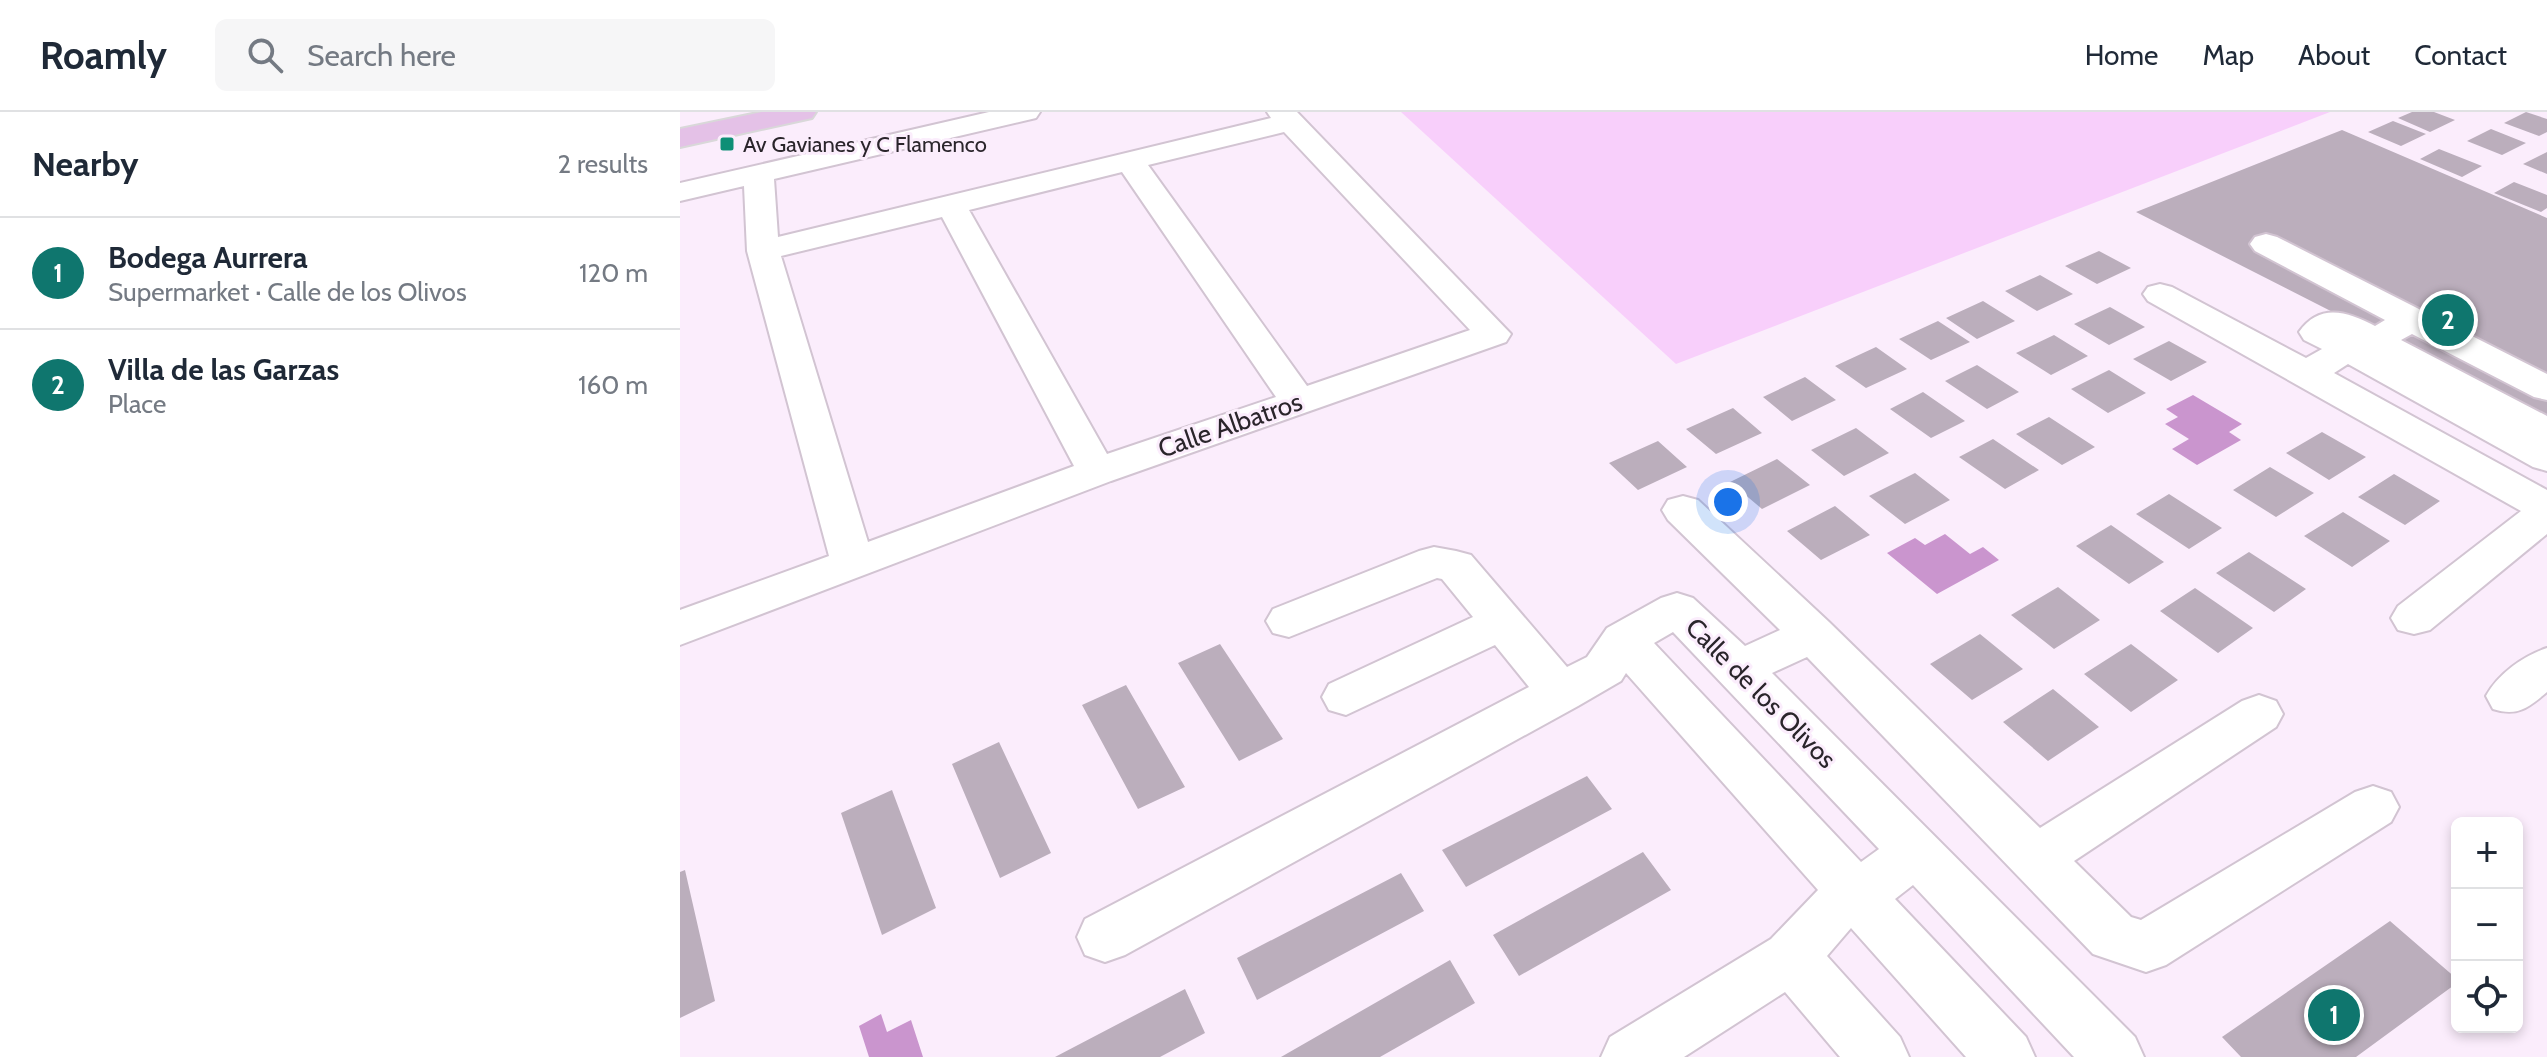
<!DOCTYPE html>
<meta charset="utf-8">
<style>
body{margin:0;font-family:Cabin,sans-serif;background:#f6f6f7;color:#1f2937}
.controls{position:absolute;right:24px;bottom:24px;display:grid;overflow:hidden;border-radius:12px;box-shadow:0 4px 12px #0003}
.controls button{width:72px;height:72px;display:grid;place-items:center;padding:0;border:0;border-bottom:2px solid #e0e1e3;background:#fff;color:#1f2937;font:40px sans-serif}
.you{position:absolute;left:1048px;top:390px;width:28px;height:28px;margin:-20px;border:6px solid #fff;border-radius:50%;background:#1a73e8;box-shadow:0 0 0 12px #1a73e833}
.badge{display:grid;place-items:center;width:52px;height:52px;border-radius:50%;background:#0f766e;color:#fff;font-size:26px;font-weight:700}
.pin{position:absolute;translate:-50% -50%;border:4px solid #fff;box-shadow:0 2px 8px #0006}
.list{margin:0;padding:0;list-style:none}
h2{display:flex;justify-content:space-between;align-items:center;height:104px;margin:0;padding:0 32px;font-size:34px}
h2 small{font-size:26px;font-weight:400;color:#747a83}
.list li{display:grid;grid-template-columns:52px 1fr auto;gap:24px;align-items:center;box-sizing:border-box;height:112px;padding:0 32px;border-top:2px solid #e0e1e3}
.list b{display:block;font-size:30px;white-space:nowrap}
.list p{margin:0;font-size:26px;white-space:nowrap;color:#747a83}
.list em{font-size:26px;font-style:normal;color:#747a83}
.icon{flex:none;width:44px;height:44px;fill:none;stroke:currentColor;stroke-width:2;stroke-linecap:round;stroke-linejoin:round}
.map{position:relative;flex:none;width:1867px;height:945px;overflow:hidden}
header{display:flex;align-items:center;gap:48px;box-sizing:border-box;height:112px;padding:0 40px;background:#fff;border-bottom:2px solid #e0e1e3}
header strong{font-size:38px}
nav{display:flex;gap:44px;margin-inline-start:auto;font-size:28px}
.search{width:560px;height:72px;background:#f6f6f7;display:flex;align-items:center;gap:20px;box-sizing:border-box;padding:0 28px;border-radius:12px;color:#747a83;font-size:30px}
main{display:flex}
aside{flex:1;background:#fff}
.map>svg:first-child{display:block}
.green{fill:#f8cffb}
.water{fill:#ca95ce}
.building{fill:#bbaebc}
.lines{fill:none;stroke-linecap:round;stroke-linejoin:round}
.minor-casing{stroke:#d2c4d2;stroke-width:4}
.major-casing{stroke:#d9d8d9;stroke-width:4}
.minor{fill:#fff;fill-rule:evenodd}
.major{fill:#e4c1e7;fill-rule:evenodd}
.poi-dot{fill:#0e8f76;stroke:#fbedfc;stroke-width:3}
.labels{text-anchor:middle;dominant-baseline:central;stroke-width:6;stroke-linejoin:round;paint-order:stroke}
.far-poi-label{font-size:22px;fill:#2a252b;stroke:#fbedfc;text-anchor:start}
.street-label{font-size:26px;fill:#2a252b;stroke:#fbedfc}
</style>
<header>
<strong>Roamly</strong>
<div class="search"><svg class="icon" aria-label="search" viewBox="0 0 24 24"><circle cx="10" cy="10" r="6"/><path d="M15 15l6 6"/></svg>Search here</div>
<nav><a>Home</a><a>Map</a><a>About</a><a>Contact</a></nav>
</header>
<main>
<aside>
<h2>Nearby<small>2 results</small></h2>
<ul class="list">
<li><span class="badge">1</span><div><b>Bodega Aurrera</b><p>Supermarket · Calle de los Olivos</p></div><em>120 m</em></li>
<li><span class="badge">2</span><div><b>Villa de las Garzas</b><p>Place</p></div><em>160 m</em></li>
</ul>
</aside>
<div class="map">
<svg width="1867" height="945" viewBox="0 0 1867 945">
<rect width="100%" height="100%" fill="#fbedfc"/>
<!-- green -->
<path class="green" d="M 721,0 L 1650,0 L 996,252 Z"/>
<!-- water -->
<path class="water" d="M 1513,283 L 1562,312 L 1549,320 L 1561,328 L 1517,353 L 1492,337 L 1509,327 L 1485,312 L 1498,305 L 1486,297 Z
M 1265,422 L 1290,442 L 1303,435 L 1319,448 L 1257,482 L 1207,441 L 1235,426 L 1245,433 Z
M 201,902 L 207,920 L 231,908 L 243,945 L 189,945 L 179,914 Z"/>
<!-- building -->
<path class="building" d="M 1732,0 L 1754,0 L 1775,8 L 1750,20 L 1718,6 Z
M 1846,0 L 1867,7 L 1867,20 L 1859,24 L 1824,11 Z
M 1713,9 L 1746,22 L 1721,34 L 1688,20 Z
M 1811,17 L 1846,31 L 1822,43 L 1787,29 Z
M 1662,18 L 1867,106 L 1867,309 L 1456,100 Z
M 1759,37 L 1802,54 L 1782,65 L 1740,47 Z
M 1867,40 L 1867,62 L 1843,52 Z
M 1834,70 L 1867,83 L 1867,96 L 1861,100 L 1814,81 Z
M 1419,139 L 1451,156 L 1417,172 L 1385,154 Z
M 1360,163 L 1393,182 L 1357,199 L 1325,179 Z
M 1303,189 L 1335,209 L 1297,227 L 1266,206 Z
M 1430,195 L 1465,215 L 1429,233 L 1394,212 Z
M 1258,209 L 1290,230 L 1251,248 L 1219,227 Z
M 1374,223 L 1408,244 L 1371,263 L 1336,241 Z
M 1489,229 L 1527,250 L 1491,269 L 1453,247 Z
M 1196,235 L 1227,257 L 1186,276 L 1155,254 Z
M 1297,253 L 1339,280 L 1307,297 L 1265,269 Z
M 1429,258 L 1466,281 L 1428,301 L 1391,277 Z
M 1125,265 L 1156,288 L 1112,309 L 1083,285 Z
M 1243,280 L 1285,309 L 1251,326 L 1210,297 Z
M 1053,296 L 1082,321 L 1036,342 L 1006,317 Z
M 1369,305 L 1415,335 L 1382,353 L 1336,322 Z
M 1176,316 L 1209,341 L 1164,364 L 1131,338 Z
M 1642,320 L 1686,345 L 1649,368 L 1606,341 Z
M 1313,327 L 1359,358 L 1325,377 L 1279,345 Z
M 978,329 L 1007,355 L 958,378 L 929,351 Z
M 1097,347 L 1130,373 L 1082,397 L 1050,370 Z
M 1590,355 L 1634,381 L 1596,405 L 1553,378 Z
M 1235,361 L 1270,388 L 1225,412 L 1189,384 Z
M 1714,362 L 1760,389 L 1725,413 L 1678,385 Z
M 1489,382 L 1542,416 L 1509,437 L 1456,402 Z
M 1155,394 L 1190,423 L 1141,448 L 1107,419 Z
M 1663,400 L 1710,429 L 1672,455 L 1624,424 Z
M 1431,413 L 1484,450 L 1449,472 L 1396,434 Z
M 1569,440 L 1626,477 L 1594,500 L 1536,461 Z
M 1378,475 L 1420,508 L 1374,537 L 1331,503 Z
M 1515,476 L 1573,516 L 1538,541 L 1480,499 Z
M 1300,522 L 1343,557 L 1292,588 L 1250,552 Z
M 540,532 L 603,627 L 559,649 L 498,551 Z
M 1451,532 L 1498,568 L 1451,600 L 1404,562 Z
M 446,573 L 505,675 L 458,697 L 402,593 Z
M 1373,577 L 1419,615 L 1368,649 L 1323,610 Z
M 319,630 L 371,741 L 320,766 L 272,652 Z
M 907,664 L 932,697 L 786,775 L 762,738 Z
M 212,678 L 256,796 L 202,823 L 161,701 Z
M 963,740 L 991,778 L 839,864 L 813,823 Z
M 5,758 L 35,889 L 0,906 L 0,760 Z
M 721,761 L 744,799 L 577,888 L 557,846 Z
M 1710,809 L 1777,867 L 1777,871 L 1676,945 L 1561,945 L 1542,925 Z
M 770,848 L 795,891 L 700,945 L 601,945 Z
M 505,877 L 525,921 L 480,945 L 375,945 Z"/>
<g class="lines">
<defs>
<path id="minor" d="M 309,0 L 360,0 L 356,6 L 94,67 L 98,125 L 591,6 L 587,0 L 617,0 L 831,222 L 826,230 L 431,369 L 0,533 L 0,498 L 149,444 L 67,139 L 64,74 L 0,89 L 0,71 ZM 604,20 L 790,218 L 627,274 L 468,53 ZM 442,60 L 596,285 L 427,342 L 289,98 ZM 262,105 L 394,354 L 188,430 L 101,144 Z
M 1586,122 L 1597,125 L 1867,262 L 1867,288 L 1854,285 L 1732,222 L 1721,228 L 1867,304 L 1867,359 L 1853,355 L 1668,252 L 1654,261 L 1867,378 L 1867,422 L 1750,518 L 1734,522 L 1718,518 L 1711,506 L 1718,494 L 1841,399 L 1468,189 L 1463,182 L 1468,175 L 1480,172 L 1492,175 L 1626,246 L 1642,237 L 1624,228 L 1619,220 C 1640,190 1668,200 1695,214 L 1705,208 L 1575,139 L 1570,132 L 1575,125 Z
M 1003,384 L 1018,388 L 1149,510 L 1360,716 L 1562,589 L 1579,583 L 1596,589 L 1603,602 L 1596,615 L 1394,749 L 1451,805 L 1461,808 L 1675,680 L 1693,674 L 1711,680 L 1719,695 L 1711,710 L 1486,853 L 1466,860 L 1413,842 L 1127,545 L 1092,561 L 1455,925 L 1464,945 L 1394,945 L 1233,773 L 1215,787 L 1346,925 L 1355,945 L 1286,945 L 1171,816 L 1147,844 L 1220,925 L 1229,945 L 1160,945 L 1105,880 L 1004,945 L 921,945 L 930,925 L 1091,827 L 1138,778 L 946,561 L 941,569 L 898,594 L 445,843 L 425,850 L 405,843 L 397,825 L 405,807 L 849,575 L 815,533 L 666,603 L 649,598 L 642,585 L 649,572 L 793,505 L 762,467 L 757,466 L 609,525 L 593,521 L 586,509 L 593,497 L 739,439 L 754,435 L 776,439 L 791,443 L 887,555 L 907,545 L 927,516 L 981,486 L 997,481 L 1013,486 L 1065,534 L 1100,518 L 988,408 L 982,398 L 988,388 ZM 993,520 L 1199,737 L 1181,750 L 974,531 Z
M 1867,536 L 1867,580 C 1848,596 1837,605 1813,597 L 1806,584 C 1818,562 1843,544 1867,536 Z"/>
<path id="major" d="M 82,0 L 136,0 L 132,6 L 0,35 L 0,17 Z"/>
</defs>
<!-- minor casing -->
<use href="#minor" class="minor-casing"/>
<!-- major casing -->
<use href="#major" class="major-casing"/>
<!-- minor -->
<use href="#minor" class="minor"/>
<!-- major -->
<use href="#major" class="major"/>
</g>
<!-- markers -->
<rect class="poi-dot" x="39" y="24" width="16" height="16" rx="4"/>
<g class="labels">
<!-- far-poi labels -->
<g class="far-poi-label">
<text x="63" y="32">Av Gavianes y C Flamenco</text>
</g>
<!-- street labels -->
<g class="street-label">
<text transform="translate(550 313) rotate(-19)">Calle Albatros</text>
<text transform="translate(1081 581) rotate(45)">Calle de los Olivos</text>
</g>
</g>
</svg>
<div class="controls">
<button>+</button>
<button>−</button>
<button><svg class="icon" aria-label="locate" viewBox="0 0 24 24"><circle cx="12" cy="12" r="6"/><path d="M12 2v4M12 18v4M2 12h4M18 12h4"/></svg></button>
</div>
<div class="you"></div>
<div class="pin badge" style="left:1654px;top:903px">1</div>
<div class="pin badge" style="left:1768px;top:208px">2</div>
</div>
</main>
